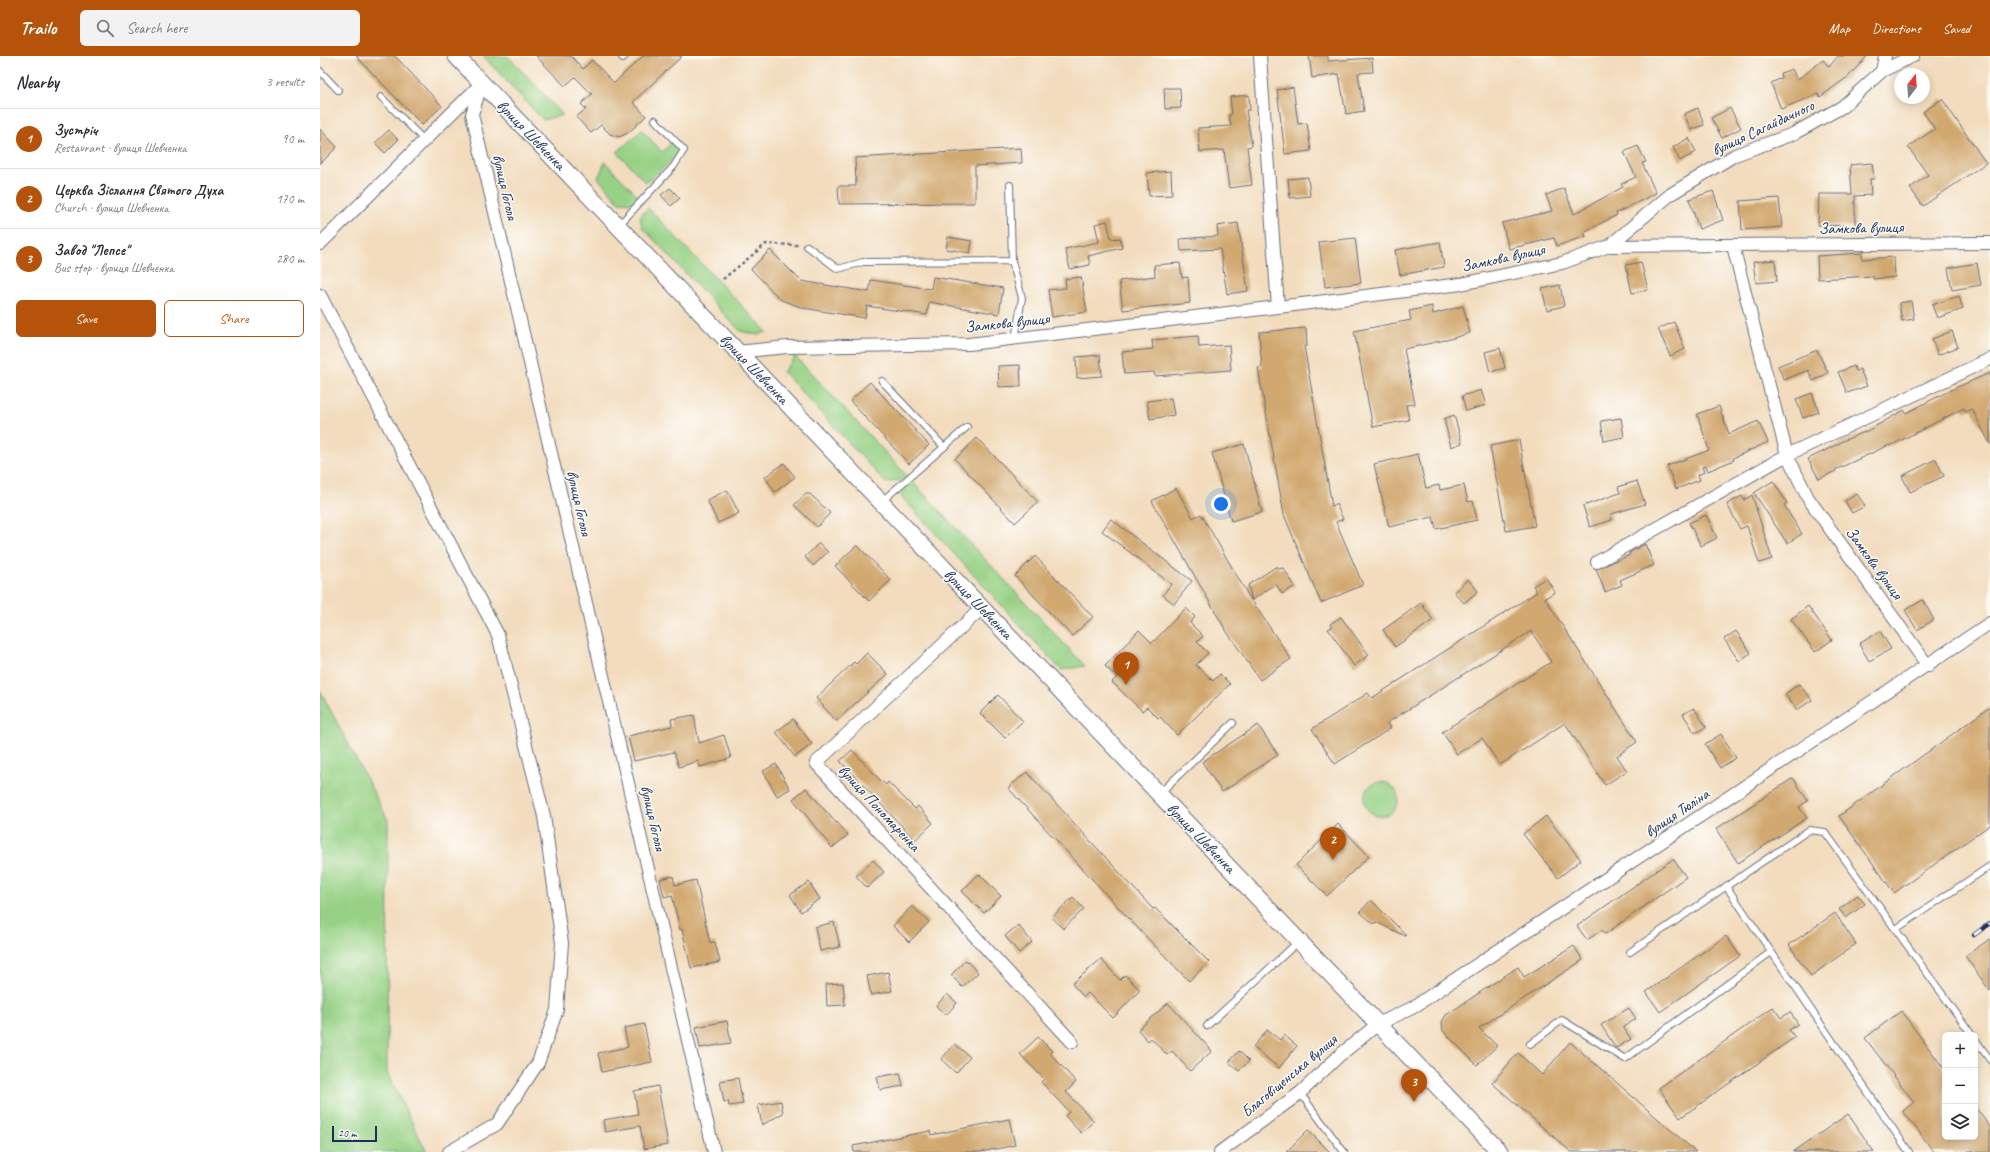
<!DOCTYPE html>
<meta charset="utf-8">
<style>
body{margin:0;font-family:Caveat,sans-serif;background:#f2f2f3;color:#2b2b33}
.controls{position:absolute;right:12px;bottom:12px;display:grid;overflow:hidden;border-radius:6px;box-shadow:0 2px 10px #0003}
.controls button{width:36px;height:36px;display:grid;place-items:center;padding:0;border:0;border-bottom:1px solid #e1e1e2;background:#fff;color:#2b2b33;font:20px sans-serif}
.compass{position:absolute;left:1574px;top:12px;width:36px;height:36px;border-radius:50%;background:#fff;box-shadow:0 2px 10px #0003;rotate:17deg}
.scale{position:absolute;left:12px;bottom:10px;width:45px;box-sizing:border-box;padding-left:4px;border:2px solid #1b2f5e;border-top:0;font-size:11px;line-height:14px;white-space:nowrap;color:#1b2f5e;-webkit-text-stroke:3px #fdfcf7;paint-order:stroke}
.you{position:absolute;left:901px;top:448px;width:14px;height:14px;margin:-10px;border:3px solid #fff;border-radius:50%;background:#1a73e8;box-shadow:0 0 0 6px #1a73e833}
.badge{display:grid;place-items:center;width:26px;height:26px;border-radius:50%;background:#b45309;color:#fff;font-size:13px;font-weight:700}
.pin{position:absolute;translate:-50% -33px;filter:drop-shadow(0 1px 2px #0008)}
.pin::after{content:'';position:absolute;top:21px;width:14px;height:12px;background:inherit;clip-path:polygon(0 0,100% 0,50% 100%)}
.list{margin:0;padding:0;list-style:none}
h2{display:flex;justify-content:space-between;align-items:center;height:52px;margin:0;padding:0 16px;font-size:17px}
h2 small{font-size:13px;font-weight:400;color:#7c7c81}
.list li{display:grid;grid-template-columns:26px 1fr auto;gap:12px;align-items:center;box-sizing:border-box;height:60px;padding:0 16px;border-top:1px solid #e1e1e2}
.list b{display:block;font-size:15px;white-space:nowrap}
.list p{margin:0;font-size:13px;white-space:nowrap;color:#7c7c81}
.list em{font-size:13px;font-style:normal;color:#7c7c81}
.actions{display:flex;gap:8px;padding:12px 16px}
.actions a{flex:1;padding:9px 0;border:1px solid #b45309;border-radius:6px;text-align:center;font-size:14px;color:#b45309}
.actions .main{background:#b45309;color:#fff}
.icon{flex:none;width:22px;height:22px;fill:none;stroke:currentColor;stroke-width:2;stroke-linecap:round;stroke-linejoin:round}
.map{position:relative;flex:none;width:1670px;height:1096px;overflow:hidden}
header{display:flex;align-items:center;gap:24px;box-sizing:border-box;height:56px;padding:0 20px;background:#b45309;color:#fff}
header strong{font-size:19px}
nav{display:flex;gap:22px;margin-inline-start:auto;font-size:14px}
.search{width:280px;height:36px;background:#f2f2f3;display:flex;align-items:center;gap:10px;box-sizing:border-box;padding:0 14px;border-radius:6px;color:#7c7c81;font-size:15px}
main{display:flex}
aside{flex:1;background:#fff}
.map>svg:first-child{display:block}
.green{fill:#97d185;stroke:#598072}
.building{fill:#d1a86f}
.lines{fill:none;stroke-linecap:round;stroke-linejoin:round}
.service-casing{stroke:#666c7f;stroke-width:8}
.minor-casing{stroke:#666c7f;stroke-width:14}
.secondary-casing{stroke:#666c7f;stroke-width:18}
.path{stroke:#666c7f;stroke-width:2.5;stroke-dasharray:3 3;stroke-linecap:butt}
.service{stroke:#fff;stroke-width:6}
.minor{stroke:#fff;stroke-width:12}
.secondary{stroke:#fff;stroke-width:16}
.rail-casing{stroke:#1b2f5e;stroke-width:4.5}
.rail{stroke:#fdfcf7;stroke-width:3;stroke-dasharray:9;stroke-linecap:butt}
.labels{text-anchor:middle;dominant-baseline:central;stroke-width:3;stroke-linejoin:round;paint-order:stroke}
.street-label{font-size:16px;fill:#1b2f5e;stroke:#fdfcf7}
</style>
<header>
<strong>Trailo</strong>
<div class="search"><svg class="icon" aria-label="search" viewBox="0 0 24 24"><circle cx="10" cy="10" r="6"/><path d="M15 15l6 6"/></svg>Search here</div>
<nav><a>Map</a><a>Directions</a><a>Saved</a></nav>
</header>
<main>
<aside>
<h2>Nearby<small>3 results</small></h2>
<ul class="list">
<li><span class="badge">1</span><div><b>Зустріч</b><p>Restaurant · вулиця Шевченка</p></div><em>90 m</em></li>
<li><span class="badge">2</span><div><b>Церква Зіслання Святого Духа</b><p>Church · вулиця Шевченка</p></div><em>170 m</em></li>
<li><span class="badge">3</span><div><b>Завод &quot;Лепсе&quot;</b><p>Bus stop · вулиця Шевченка</p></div><em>280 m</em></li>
</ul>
<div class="actions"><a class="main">Save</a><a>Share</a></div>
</aside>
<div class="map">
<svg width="1670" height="1096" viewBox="0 0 1670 1096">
<rect width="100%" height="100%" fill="#fdfcf7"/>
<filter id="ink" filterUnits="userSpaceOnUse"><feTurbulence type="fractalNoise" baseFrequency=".025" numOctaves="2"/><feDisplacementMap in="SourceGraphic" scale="8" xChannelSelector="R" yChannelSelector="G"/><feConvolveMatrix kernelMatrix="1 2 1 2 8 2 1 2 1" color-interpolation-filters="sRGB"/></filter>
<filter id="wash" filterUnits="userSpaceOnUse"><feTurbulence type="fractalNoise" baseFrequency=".012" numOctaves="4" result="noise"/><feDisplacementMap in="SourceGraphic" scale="16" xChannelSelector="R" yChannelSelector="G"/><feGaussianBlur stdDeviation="0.9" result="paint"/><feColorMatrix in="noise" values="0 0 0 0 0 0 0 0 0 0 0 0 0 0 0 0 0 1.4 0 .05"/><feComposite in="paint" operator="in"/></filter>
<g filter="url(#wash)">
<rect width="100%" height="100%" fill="#f2dcbd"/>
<!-- green -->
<path class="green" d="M 163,0 L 188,0 L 243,59 L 223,64 Z
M 322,74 L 342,96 L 352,86 L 361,96 L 326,127 L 297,96 Z
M 285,106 L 319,141 L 313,147 L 299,146 L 278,122 Z
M 328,152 L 447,276 L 437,279 L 420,275 L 322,171 L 320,160 Z
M 475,300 L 765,610 L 741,614 L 579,438 L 588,422 L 566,427 L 463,316 Z
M 0,634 L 68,764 L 67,1017 L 107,1096 L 0,1096 Z
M1044 743a17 17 0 1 1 34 0a17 17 0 1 1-34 0Z"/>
<g id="blocks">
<!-- building -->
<path class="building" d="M 36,0 L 75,0 L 122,50 L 102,69 Z
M 216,0 L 251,0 L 263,13 L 272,4 L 294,27 L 323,0 L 362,0 L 313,46 L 326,60 L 308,77 L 299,81 L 290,78 L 281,69 L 271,77 L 256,61 L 266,53 L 261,48 L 272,38 L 255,21 L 245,30 Z
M 989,0 L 1008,0 L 1008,5 L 1052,2 L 1053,16 L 1038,17 L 1044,55 L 1026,58 L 1019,18 L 992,22 Z
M 1518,0 L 1547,0 L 1529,20 L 1500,41 L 1498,38 L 1461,53 L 1451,27 L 1462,22 L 1461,17 L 1472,13 L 1477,24 L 1503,4 L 1509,11 Z
M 973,31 L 978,68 L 987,67 L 991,95 L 965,98 L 957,34 Z
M 844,32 L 860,32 L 861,52 L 845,53 Z
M 929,39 L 930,54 L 926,54 L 932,90 L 927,91 L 932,129 L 909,132 L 904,94 L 880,96 L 878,72 L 911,70 L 909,59 L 912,58 L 910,41 Z
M 1622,43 L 1666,107 L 1603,150 L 1590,132 L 1608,119 L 1588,91 L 1615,73 L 1603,56 Z
M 1378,52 L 1384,69 L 1371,74 L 1364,58 Z
M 1410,52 L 1421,72 L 1402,82 L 1391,62 Z
M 0,73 L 17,91 L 0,108 Z
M 69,74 L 78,84 L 65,97 L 55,87 Z
M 1369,82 L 1376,96 L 1360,105 L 1353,91 Z
M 1318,90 L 1326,106 L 1322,107 L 1336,137 L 1296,157 L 1297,159 L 1264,176 L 1266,180 L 1237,190 L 1234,182 L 1189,193 L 1182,167 L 1232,155 L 1226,139 L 1244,132 L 1254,158 L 1303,131 L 1301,128 L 1316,121 L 1304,96 Z
M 701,92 L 702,107 L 655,110 L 655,147 L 519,148 L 518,130 L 536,130 L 535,102 Z
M 1552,107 L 1554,123 L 1550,123 L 1551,139 L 1535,140 L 1535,170 L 1498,169 L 1499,138 L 1532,138 L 1530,109 Z
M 851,115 L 852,139 L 829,140 L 827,117 Z
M 988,121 L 990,140 L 970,142 L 968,123 Z
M 350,132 L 360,142 L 351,150 L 341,139 Z
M 1393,135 L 1403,164 L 1379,173 L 1369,143 Z
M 1459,142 L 1462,171 L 1422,174 L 1420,145 Z
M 787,165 L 791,183 L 800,182 L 802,192 L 768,200 L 770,209 L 750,213 L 745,193 L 779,186 L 775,168 Z
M 918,167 L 928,235 L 907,238 L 900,193 L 861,195 L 860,183 L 898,180 L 897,170 Z
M 628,181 L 652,185 L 650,197 L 626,193 Z
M 1035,182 L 1041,227 L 1005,231 L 999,186 Z
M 1120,186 L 1124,211 L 1080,219 L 1075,194 Z
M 450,194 L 481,225 L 487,226 L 549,236 L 551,224 L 611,233 L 613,221 L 683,232 L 679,258 L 609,246 L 607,259 L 547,250 L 545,262 L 483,252 L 461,244 L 431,213 Z
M 1542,197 L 1542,203 L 1574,201 L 1575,221 L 1553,223 L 1553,220 L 1498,223 L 1497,200 Z
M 1455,204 L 1457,225 L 1436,227 L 1433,206 Z
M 1321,206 L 1328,234 L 1312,237 L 1306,209 Z
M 860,207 L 862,222 L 868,221 L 870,247 L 803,254 L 799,225 L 835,220 L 834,209 Z
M 1657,207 L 1661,229 L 1632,234 L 1628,212 Z
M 761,221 L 767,256 L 732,261 L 728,234 L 746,232 L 745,223 Z
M 1240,229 L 1244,250 L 1227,254 L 1222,233 Z
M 1639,240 L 1643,253 L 1617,262 L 1612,249 Z
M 1591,245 L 1594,263 L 1582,265 L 1579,247 Z
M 1112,250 L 1113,258 L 1143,250 L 1150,277 L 1130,283 L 1084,293 L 1095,348 L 1086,349 L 1089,364 L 1053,371 L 1034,275 L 1091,264 L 1089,255 Z
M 1354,266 L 1365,293 L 1350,300 L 1338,273 Z
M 986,272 L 987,290 L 984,290 L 1012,450 L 1016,448 L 1023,463 L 1016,466 L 1043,529 L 1001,547 L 964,459 L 938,312 L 942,311 L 939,276 Z
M 1632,275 L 1638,291 L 1618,299 L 1612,283 Z
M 878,280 L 879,291 L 909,289 L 911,314 L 835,320 L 834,316 L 804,318 L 802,296 L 833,293 L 832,284 Z
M 1180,292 L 1185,312 L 1170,316 L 1165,296 Z
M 1497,294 L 1508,317 L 1493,325 L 1488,314 L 1464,324 L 1458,310 Z
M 780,299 L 782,320 L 757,322 L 756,301 Z
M 700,309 L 701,330 L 679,331 L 678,310 Z
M 1534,310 L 1536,315 L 1540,313 L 1547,330 L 1527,337 L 1518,316 Z
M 1670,317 L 1670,388 L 1652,353 L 1645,356 L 1644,352 L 1570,390 L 1569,389 L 1515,414 L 1516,415 L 1499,423 L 1488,403 L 1520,387 L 1520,386 L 1547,375 L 1584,354 L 1586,357 L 1635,332 Z
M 550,326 L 609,389 L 589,408 L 530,345 Z
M 1161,334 L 1166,349 L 1146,355 L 1142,340 Z
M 1492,337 L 1499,356 L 1483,362 L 1476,343 Z
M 851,342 L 854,359 L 830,363 L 827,345 Z
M 1399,350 L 1409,378 L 1438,365 L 1448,386 L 1413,402 L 1414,404 L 1388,415 L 1386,410 L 1382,411 L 1384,416 L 1378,419 L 1380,424 L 1356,433 L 1347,410 L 1389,394 L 1377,358 Z
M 1134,359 L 1142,387 L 1131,391 L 1124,363 Z
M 1301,362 L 1304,381 L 1284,385 L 1281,365 Z
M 657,382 L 718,446 L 695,467 L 635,403 Z
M 1199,384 L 1215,470 L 1186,475 L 1170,390 Z
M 924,388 L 942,456 L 911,465 L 892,397 Z
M 1098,398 L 1106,432 L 1119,429 L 1120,434 L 1144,429 L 1148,446 L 1153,445 L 1157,464 L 1116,473 L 1113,461 L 1069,471 L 1054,408 Z
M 1616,403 L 1624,420 L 1590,436 L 1582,420 Z
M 464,407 L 475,421 L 455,436 L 445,421 Z
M 1317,425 L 1325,448 L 1291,458 L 1292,464 L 1270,471 L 1263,450 L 1300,437 L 1298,431 Z
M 1453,425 L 1467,447 L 1464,449 L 1482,478 L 1467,487 L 1434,437 Z
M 856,432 L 873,462 L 881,458 L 928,539 L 971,603 L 940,624 L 905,573 L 832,445 Z
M 407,434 L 419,457 L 398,467 L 387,444 Z
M 486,438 L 490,438 L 510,457 L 497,471 L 474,449 Z
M 1537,438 L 1545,450 L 1532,457 L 1525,445 Z
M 1432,439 L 1452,503 L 1439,507 L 1427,470 L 1420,473 L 1407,448 L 1422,440 L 1424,444 Z
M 1386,459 L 1397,482 L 1381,490 L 1369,467 Z
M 791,463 L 872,525 L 854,548 L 843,539 L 851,528 L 782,475 Z
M 499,487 L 508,496 L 493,510 L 485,501 Z
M 1325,488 L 1334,509 L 1300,524 L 1302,529 L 1285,536 L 1276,513 L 1310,499 L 1309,497 Z
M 537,489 L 571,524 L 549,545 L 515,510 Z
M 715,500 L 773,561 L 752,580 L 695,520 Z
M 957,510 L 958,513 L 963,512 L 975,530 L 962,538 L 956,528 L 932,544 L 928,529 Z
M 1226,522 L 1235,536 L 1225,542 L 1317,686 L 1297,700 L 1307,715 L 1285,729 L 1245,667 L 1180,709 L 1162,682 L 1137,698 L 1122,676 L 1231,606 L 1211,575 L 1067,667 L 1071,672 L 1015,708 L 992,673 L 1048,637 L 1052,642 L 1217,536 L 1213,530 Z
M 1148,523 L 1158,535 L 1144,547 L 1134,536 Z
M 1603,544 L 1614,564 L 1597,574 L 1585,554 Z
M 1101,547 L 1113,564 L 1075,591 L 1063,574 Z
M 1488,550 L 1512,584 L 1495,596 L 1471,563 Z
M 866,552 L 875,561 L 870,567 L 883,580 L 877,586 L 888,597 L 876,609 L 893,625 L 900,618 L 910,628 L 857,679 L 840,661 L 838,662 L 827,651 L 822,655 L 792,626 L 797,621 L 785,610 L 819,574 L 832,587 Z
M 1021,561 L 1049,599 L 1034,610 L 1008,573 L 1012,571 L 1010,568 Z
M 1416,575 L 1431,597 L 1419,605 L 1404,583 Z
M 1560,575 L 1571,593 L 1549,605 L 1539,588 Z
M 547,597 L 568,618 L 516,665 L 496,642 L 534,606 L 536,608 Z
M 1479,628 L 1492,644 L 1477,654 L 1465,638 Z
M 678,639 L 703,665 L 685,682 L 660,657 Z
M 1670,651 L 1670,769 L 1574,837 L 1519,760 Z
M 1374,652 L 1386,671 L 1375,677 L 1363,658 Z
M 374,659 L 379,687 L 404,679 L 411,702 L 380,711 L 378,705 L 359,711 L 354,696 L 314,705 L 308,680 L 352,670 L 351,663 Z
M 473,663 L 492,688 L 475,701 L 456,676 Z
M 938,669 L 958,699 L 902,736 L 882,706 Z
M 1401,678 L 1416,702 L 1400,712 L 1385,688 Z
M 532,694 L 561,725 L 566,729 L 568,726 L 595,753 L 598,750 L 613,767 L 595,784 L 520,705 Z
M 456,708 L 470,733 L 457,740 L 443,715 Z
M 707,716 L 833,853 L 835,852 L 889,906 L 869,925 L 808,862 L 688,732 Z
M 1473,722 L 1488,745 L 1479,751 L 1487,762 L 1418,807 L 1396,773 Z
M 486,732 L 516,767 L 517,766 L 528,779 L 512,792 L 473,743 Z
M 1226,760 L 1261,804 L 1238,822 L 1203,778 Z
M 1018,768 L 1049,800 L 1007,840 L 976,809 Z
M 1353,803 L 1366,821 L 1285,878 L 1282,874 L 1267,884 L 1257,870 Z
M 553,804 L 564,816 L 547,832 L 536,820 Z
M 659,818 L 681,840 L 664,857 L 642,835 Z
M 353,820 L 355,829 L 376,824 L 390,887 L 395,886 L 400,906 L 371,912 L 362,873 L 360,874 L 352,839 L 344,841 L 340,823 Z
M 489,826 L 500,843 L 481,856 L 470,839 Z
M 1538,839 L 1545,848 L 1526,862 L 1519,853 Z
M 753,841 L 764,853 L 743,873 L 732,861 Z
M 1051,844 L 1086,879 L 1085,880 L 1056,866 L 1054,868 L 1040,856 Z
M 592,850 L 609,866 L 589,886 L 573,870 Z
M 1515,857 L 1536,888 L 1491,920 L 1469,889 Z
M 514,866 L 520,891 L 500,895 L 495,871 Z
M 698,869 L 712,886 L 699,897 L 685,880 Z
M 1406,880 L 1420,900 L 1340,956 L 1326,936 Z
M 1670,883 L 1670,935 L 1645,900 Z
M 1254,890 L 1263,904 L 1159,972 L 1177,990 L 1157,1009 L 1123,975 L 1122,966 L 1126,959 L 1198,911 L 1204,921 Z
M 781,903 L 800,924 L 805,919 L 820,934 L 793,962 L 768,937 L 764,941 L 752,928 Z
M 646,904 L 658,917 L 642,931 L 631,919 Z
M 568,916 L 572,935 L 551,939 L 547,920 Z
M 523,927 L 525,949 L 507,950 L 506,928 Z
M 627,938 L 637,947 L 626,959 L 616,950 Z
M 848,947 L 892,995 L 870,1015 L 852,995 L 847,999 L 831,982 L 828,985 L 818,974 Z
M 1453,951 L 1461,962 L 1470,956 L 1478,968 L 1469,974 L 1475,981 L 1360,1062 L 1339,1032 Z
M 1309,952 L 1316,963 L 1303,971 L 1311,983 L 1296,992 L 1281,969 Z
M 1581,955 L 1625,1014 L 1625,1081 L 1655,1081 L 1655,1051 L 1670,1071 L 1670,1096 L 1614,1096 L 1583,1055 L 1594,1046 L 1545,982 Z
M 407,965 L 411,987 L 380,992 L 376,971 Z
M 324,968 L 332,1006 L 282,1016 L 278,997 L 308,991 L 304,972 Z
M 947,974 L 960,984 L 964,979 L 977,990 L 959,1012 L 933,991 Z
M 718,981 L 732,995 L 730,997 L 756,1026 L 746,1036 L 774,1065 L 761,1077 L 745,1060 L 749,1056 L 721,1026 L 724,1023 L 700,998 Z
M 1250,986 L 1376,1096 L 1251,1096 L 1172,1027 L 1198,997 L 1222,1019 Z
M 635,988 L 650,1001 L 636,1017 L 621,1003 Z
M 919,995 L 929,1005 L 919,1015 L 909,1006 Z
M 580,1017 L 583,1030 L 560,1034 L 557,1021 Z
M 418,1022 L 423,1048 L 409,1050 L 408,1045 L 404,1046 L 400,1025 Z
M 338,1030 L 348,1089 L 324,1093 L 320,1070 L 285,1076 L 283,1064 L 318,1058 L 314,1035 Z
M 461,1045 L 463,1057 L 442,1069 L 438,1049 Z
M 1528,1058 L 1554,1096 L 1473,1096 Z
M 689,1063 L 695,1089 L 661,1096 L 534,1096 L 533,1090 L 610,1075 L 611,1079 Z
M 988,1074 L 1010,1096 L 966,1096 Z"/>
</g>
</g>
<g filter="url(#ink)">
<use href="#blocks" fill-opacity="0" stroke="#666c7f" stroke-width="1"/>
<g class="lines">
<defs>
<path id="service" d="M 301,0 L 303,2 L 305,0
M 0,15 L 18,34
M 61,41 L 104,84
M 690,129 L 692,205
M 299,169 L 354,110 L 364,94 L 335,64
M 487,190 L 518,213 L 543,206 L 692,205 L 702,242 L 695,283
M 562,325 L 624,391
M 562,445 L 647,371
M 839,738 L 913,667
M 1406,830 L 1589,1096
M 1576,873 L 1670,810
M 1310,896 L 1489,774 L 1505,776 L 1652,979
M 887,970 L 979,885
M 1655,983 L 1670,1004
M 1210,988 L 1242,964 L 1305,1003 L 1451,896
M 980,1037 L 1024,1096"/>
<path id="minor" d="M 940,0 L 958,251
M 1562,15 L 1565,0
M 0,188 L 162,27 L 152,58 L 394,1096
M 1289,190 L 1351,138 L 1415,99 L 1473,78 L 1522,51 L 1562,15 L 1593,0
M 1413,190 L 1467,399 L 1488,442 L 1608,610
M 0,239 L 178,579 L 224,760 L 242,887 L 237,954 L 218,1007 L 177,1068 L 129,1096
M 417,296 L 467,291 L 649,288 L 958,251 L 1141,228 L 1242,207 L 1289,190 L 1670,187
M 1277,506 L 1467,399 L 1670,303
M 662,552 L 496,707 L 752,986
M 900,1096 L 980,1037 L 1020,999 L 1058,968 L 1092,952 L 1670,567"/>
<path id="secondary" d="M 136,0 L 1180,1096"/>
</defs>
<!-- service casing -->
<use href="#service" class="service-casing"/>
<!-- minor casing -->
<use href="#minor" class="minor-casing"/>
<!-- secondary casing -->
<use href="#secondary" class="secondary-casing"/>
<!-- path -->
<path class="path" d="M 403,223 L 446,188 L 478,189"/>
<!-- service -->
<use href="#service" class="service"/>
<!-- minor -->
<use href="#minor" class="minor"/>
<!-- secondary -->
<use href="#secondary" class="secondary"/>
<defs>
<path id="rail" d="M 1654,879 L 1670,867"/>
</defs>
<!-- rail casing -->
<use href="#rail" class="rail-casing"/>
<!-- rail -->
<use href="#rail" class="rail"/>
</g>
</g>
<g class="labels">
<!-- street labels -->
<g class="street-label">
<text transform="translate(1443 72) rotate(-25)">вулиця Сагайдачного</text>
<text transform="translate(211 79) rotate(46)">вулиця Шевченка</text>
<text transform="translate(185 131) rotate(77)">вулиця Гоголя</text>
<text transform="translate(1541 172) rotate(-1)">Замкова вулиця</text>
<text transform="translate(1183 202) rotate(-12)">Замкова вулиця</text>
<text transform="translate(687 267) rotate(-6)">Замкова вулиця</text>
<text transform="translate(434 313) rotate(46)">вулиця Шевченка</text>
<text transform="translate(259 447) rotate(77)">вулиця Гоголя</text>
<text transform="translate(1554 507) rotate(54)">Замкова вулиця</text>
<text transform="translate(658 548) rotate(46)">вулиця Шевченка</text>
<text transform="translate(559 752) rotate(47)">вулиця Пономаренка</text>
<text transform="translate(1357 757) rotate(-34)">вулиця Тюліна</text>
<text transform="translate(333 762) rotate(77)">вулиця Гоголя</text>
<text transform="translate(881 782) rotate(46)">вулиця Шевченка</text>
<text transform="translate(969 1020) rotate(-40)">Благовіщенська вулиця</text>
</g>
</g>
</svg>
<div class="controls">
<button>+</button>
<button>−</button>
<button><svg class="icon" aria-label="layers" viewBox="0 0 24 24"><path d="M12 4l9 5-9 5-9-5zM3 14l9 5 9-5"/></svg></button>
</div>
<svg class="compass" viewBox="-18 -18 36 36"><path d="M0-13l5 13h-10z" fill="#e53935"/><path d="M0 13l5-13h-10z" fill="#7c7c81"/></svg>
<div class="scale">20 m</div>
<div class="you"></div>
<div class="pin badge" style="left:806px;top:629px">1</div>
<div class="pin badge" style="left:1013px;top:804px">2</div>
<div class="pin badge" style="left:1094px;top:1046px">3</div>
</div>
</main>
